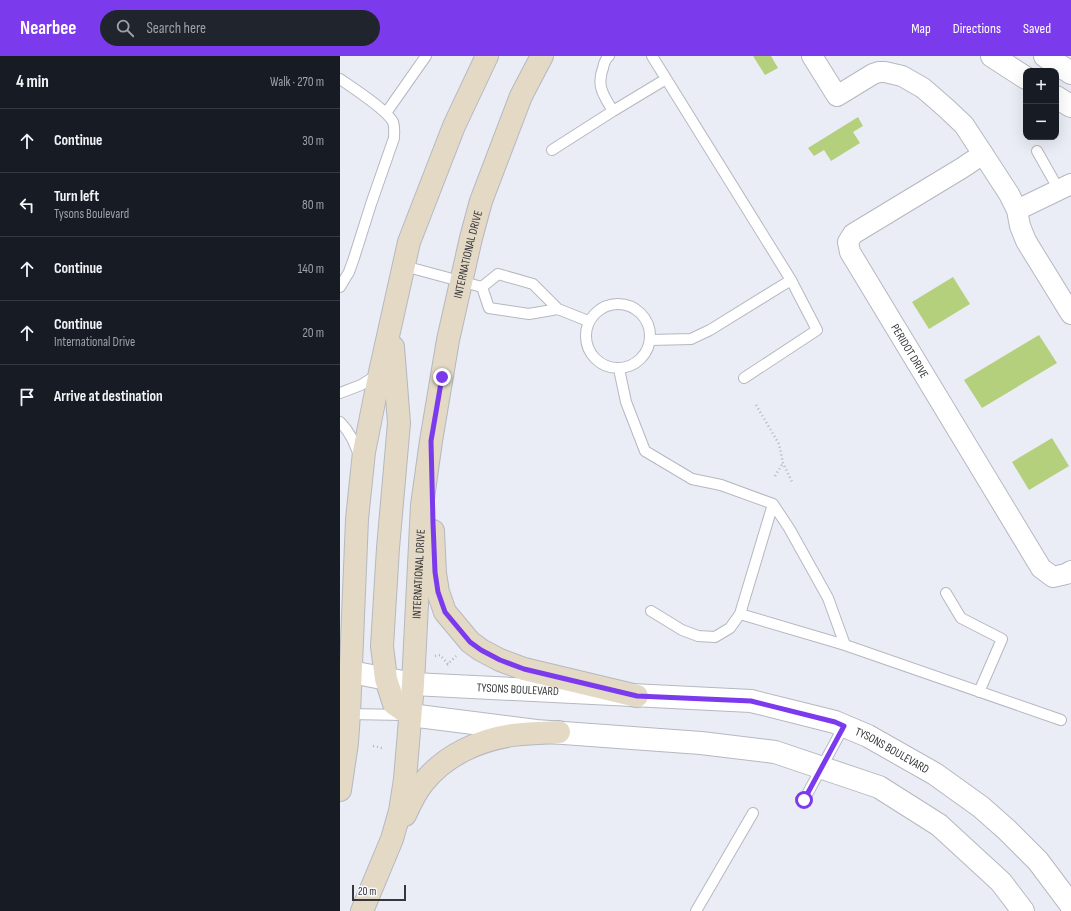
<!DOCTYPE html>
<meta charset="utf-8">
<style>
body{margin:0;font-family:"Sofia Sans Condensed",sans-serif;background:#20242c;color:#f1f3f6}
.controls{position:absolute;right:12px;top:12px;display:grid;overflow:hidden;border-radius:8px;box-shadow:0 4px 16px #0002}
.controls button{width:36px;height:36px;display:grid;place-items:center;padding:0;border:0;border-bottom:1px solid #363941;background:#171b24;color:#f1f3f6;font:20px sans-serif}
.scale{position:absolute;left:12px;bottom:10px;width:54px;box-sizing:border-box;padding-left:4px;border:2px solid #36373a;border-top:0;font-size:11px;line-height:14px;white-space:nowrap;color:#36373a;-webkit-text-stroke:3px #f9fafe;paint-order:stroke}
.stop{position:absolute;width:12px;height:12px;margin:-9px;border:3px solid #7c3aed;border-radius:50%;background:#fff}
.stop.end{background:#7c3aed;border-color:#fff;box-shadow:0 1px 4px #0008}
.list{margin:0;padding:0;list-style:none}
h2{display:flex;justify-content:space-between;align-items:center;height:52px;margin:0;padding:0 16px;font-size:17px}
h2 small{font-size:13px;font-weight:400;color:#9ea1a6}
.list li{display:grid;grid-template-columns:26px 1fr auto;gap:12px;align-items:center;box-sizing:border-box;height:64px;padding:0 16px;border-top:1px solid #363941}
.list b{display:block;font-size:15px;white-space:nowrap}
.list p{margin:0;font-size:13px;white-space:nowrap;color:#9ea1a6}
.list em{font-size:13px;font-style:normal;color:#9ea1a6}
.icon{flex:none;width:22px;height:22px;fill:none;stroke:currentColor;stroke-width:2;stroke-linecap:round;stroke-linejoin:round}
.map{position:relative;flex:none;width:731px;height:855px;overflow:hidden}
header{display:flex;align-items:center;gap:24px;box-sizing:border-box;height:56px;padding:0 20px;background:#7c3aed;color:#fff}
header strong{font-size:19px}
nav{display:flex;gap:22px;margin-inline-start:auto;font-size:14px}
.search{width:280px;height:36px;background:#20242c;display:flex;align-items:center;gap:10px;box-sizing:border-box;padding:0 14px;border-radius:22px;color:#9ea1a6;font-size:15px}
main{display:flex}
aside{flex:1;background:#171b24}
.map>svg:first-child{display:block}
.green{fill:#b4d07c}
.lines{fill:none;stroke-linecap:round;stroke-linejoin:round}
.service-casing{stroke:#b5b8c0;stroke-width:12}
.minor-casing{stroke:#b5b8c0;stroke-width:22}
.tertiary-casing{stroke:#b5b8c0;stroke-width:24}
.secondary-casing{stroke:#b5b8c0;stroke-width:24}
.path{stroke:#b4b6bd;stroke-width:2.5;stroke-dasharray:1 3;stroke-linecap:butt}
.service{stroke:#fff;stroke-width:10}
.minor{stroke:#fff;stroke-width:20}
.tertiary{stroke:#fff;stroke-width:22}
.secondary{stroke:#e3d9c5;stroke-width:22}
.route{stroke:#7c3aed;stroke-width:5}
.labels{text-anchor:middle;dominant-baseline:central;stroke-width:4;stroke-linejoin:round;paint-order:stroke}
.street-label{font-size:12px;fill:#36373a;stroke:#f9fafe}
</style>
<header>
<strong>Nearbee</strong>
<div class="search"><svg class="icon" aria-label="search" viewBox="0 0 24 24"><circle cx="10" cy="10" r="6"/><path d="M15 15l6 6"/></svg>Search here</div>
<nav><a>Map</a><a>Directions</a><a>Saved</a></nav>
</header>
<main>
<aside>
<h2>4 min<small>Walk · 270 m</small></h2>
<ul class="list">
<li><svg class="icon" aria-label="ahead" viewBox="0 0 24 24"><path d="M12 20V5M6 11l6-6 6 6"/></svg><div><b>Continue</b></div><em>30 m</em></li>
<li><svg class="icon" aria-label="left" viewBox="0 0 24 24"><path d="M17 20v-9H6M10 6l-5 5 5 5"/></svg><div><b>Turn left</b><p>Tysons Boulevard</p></div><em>80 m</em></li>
<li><svg class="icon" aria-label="ahead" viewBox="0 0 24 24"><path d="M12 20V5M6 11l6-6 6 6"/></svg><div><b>Continue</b></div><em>140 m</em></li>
<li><svg class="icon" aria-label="ahead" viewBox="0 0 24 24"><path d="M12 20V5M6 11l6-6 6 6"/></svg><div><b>Continue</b><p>International Drive</p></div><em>20 m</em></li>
<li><svg class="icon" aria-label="arrive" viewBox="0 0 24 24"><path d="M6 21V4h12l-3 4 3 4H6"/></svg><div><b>Arrive at destination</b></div></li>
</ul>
</aside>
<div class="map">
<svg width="731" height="855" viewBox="0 0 731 855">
<rect width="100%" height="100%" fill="#eaedf5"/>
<!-- green -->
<path class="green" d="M 413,0 L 431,0 L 438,12 L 425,19 Z
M 518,61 L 523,70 L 513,76 L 520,87 L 491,105 L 484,94 L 474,100 L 468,92 Z
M 613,221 L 630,248 L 589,273 L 572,246 Z
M 699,279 L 717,307 L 642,352 L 624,324 Z
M 712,382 L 729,410 L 689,434 L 672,406 Z"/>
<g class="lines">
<defs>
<path id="service" d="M 269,0 C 265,3 264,7 263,12 C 256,30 264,40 273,55
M 312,0 L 451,224 L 477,274 L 404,322
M 0,23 C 13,32 47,54 53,66 C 55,72 54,76 54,82 L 31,148 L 14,202 L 9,216 L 0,231
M 46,57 L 86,0
M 212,94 L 273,55 L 326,23
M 697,95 L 719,134
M 64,210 L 142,231
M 142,231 L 158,218 L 193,228 L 218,253 L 248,265
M 142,231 L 149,252 L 189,258 L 218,253
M246 280a32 32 0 1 1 64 0a32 32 0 1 1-64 0Z
M 310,284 L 351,283 L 370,274 L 451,224
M 279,313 L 286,346 L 305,395 L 352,423 L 381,429 L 433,448 L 449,472 L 488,542 L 505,589
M 0,337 L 21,329 L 37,319
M 0,366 C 10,376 14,386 19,399
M 606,537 L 621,562 L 662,583 L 639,636
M 311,555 L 342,574 L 358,580 L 375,581 L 390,572 L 400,558 L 433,448
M 400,558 L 505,589 L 721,664
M 8,658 L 64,659
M 464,744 L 504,670
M 356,855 L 413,757"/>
<g id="minor">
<path d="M 472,0 L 497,40 L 533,18 L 539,16 L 545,16 L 562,20 L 583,32 L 606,52 L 624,69 L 643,98 L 669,138 L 677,154 L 680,170 L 686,185 L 731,258"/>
<path id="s1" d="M 643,98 L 622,112 L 513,178 L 508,186 L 510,196 L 701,512 L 713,521 L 726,518 L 731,515"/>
<path d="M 677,154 L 731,128"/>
</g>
<g id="tertiary">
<path d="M 652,0 L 686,22"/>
<path d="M 705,0 L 731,17"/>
<path d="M 716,41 L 731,50"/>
<path id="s2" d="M 11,616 L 73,628 L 411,645 L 495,666 L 528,680 L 595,718 L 641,751 L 667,774 L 698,805 L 731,849"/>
<path d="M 70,659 L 196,675 L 361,687 L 435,696 L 539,731 L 599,769 L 661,826 L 683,855"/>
</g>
<g id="secondary">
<path d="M 53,291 L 59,367 L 48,492 L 42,590 L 46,623 L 54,648 L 70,659"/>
<path d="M 93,475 L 95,517 L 98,536 L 105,556 L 130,586 L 141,594 L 160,604 L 184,613 L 297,640"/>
<path d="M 0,734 L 7,687 L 9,658 L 17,463 L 24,396 L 40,316 L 69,186 L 114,70 L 147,0"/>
<path d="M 65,759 C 70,748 75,737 83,727 C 105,699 139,684 173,679 C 188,677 204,677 219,676"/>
<path id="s3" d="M 22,855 L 52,783 L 60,755 L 65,723 L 73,628 L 82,449 L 91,385 L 108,284 L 131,182 L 141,145 L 181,40 L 202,0"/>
</g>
</defs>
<!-- service casing -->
<use href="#service" class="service-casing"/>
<!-- minor casing -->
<use href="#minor" class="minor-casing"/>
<!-- tertiary casing -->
<use href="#tertiary" class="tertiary-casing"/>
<!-- secondary casing -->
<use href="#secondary" class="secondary-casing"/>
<!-- path -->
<path class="path" d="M 416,349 L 439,388 L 443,407 L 452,426
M 435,420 L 443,407
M 95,600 L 100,599 L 108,608
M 107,609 L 116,600
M 33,690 L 42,692"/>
<!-- service -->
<use href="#service" class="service"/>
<!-- minor -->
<use href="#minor" class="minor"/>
<!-- tertiary -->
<use href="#tertiary" class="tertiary"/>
<!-- secondary -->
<use href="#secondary" class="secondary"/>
</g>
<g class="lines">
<!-- route -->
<path class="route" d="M 102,321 L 91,385 L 93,467 L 95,516 L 98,536 L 105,556 L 130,586 L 141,594 L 160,604 L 184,613 L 297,640 L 411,645 L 495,666 L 504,670 L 464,744"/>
</g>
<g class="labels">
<!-- street labels -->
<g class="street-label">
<text stroke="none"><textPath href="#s3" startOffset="669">INTERNATIONAL DRIVE</textPath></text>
<text stroke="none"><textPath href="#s1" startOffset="288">PERIDOT DRIVE</textPath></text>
<text stroke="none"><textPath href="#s3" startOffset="345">INTERNATIONAL DRIVE</textPath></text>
<text stroke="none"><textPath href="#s2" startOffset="168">TYSONS BOULEVARD</textPath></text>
<text stroke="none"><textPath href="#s2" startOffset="552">TYSONS BOULEVARD</textPath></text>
</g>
</g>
</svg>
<div class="controls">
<button>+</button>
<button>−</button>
</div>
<div class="scale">20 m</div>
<div class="stop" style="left:464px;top:744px"></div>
<div class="stop end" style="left:102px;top:321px"></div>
</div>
</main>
